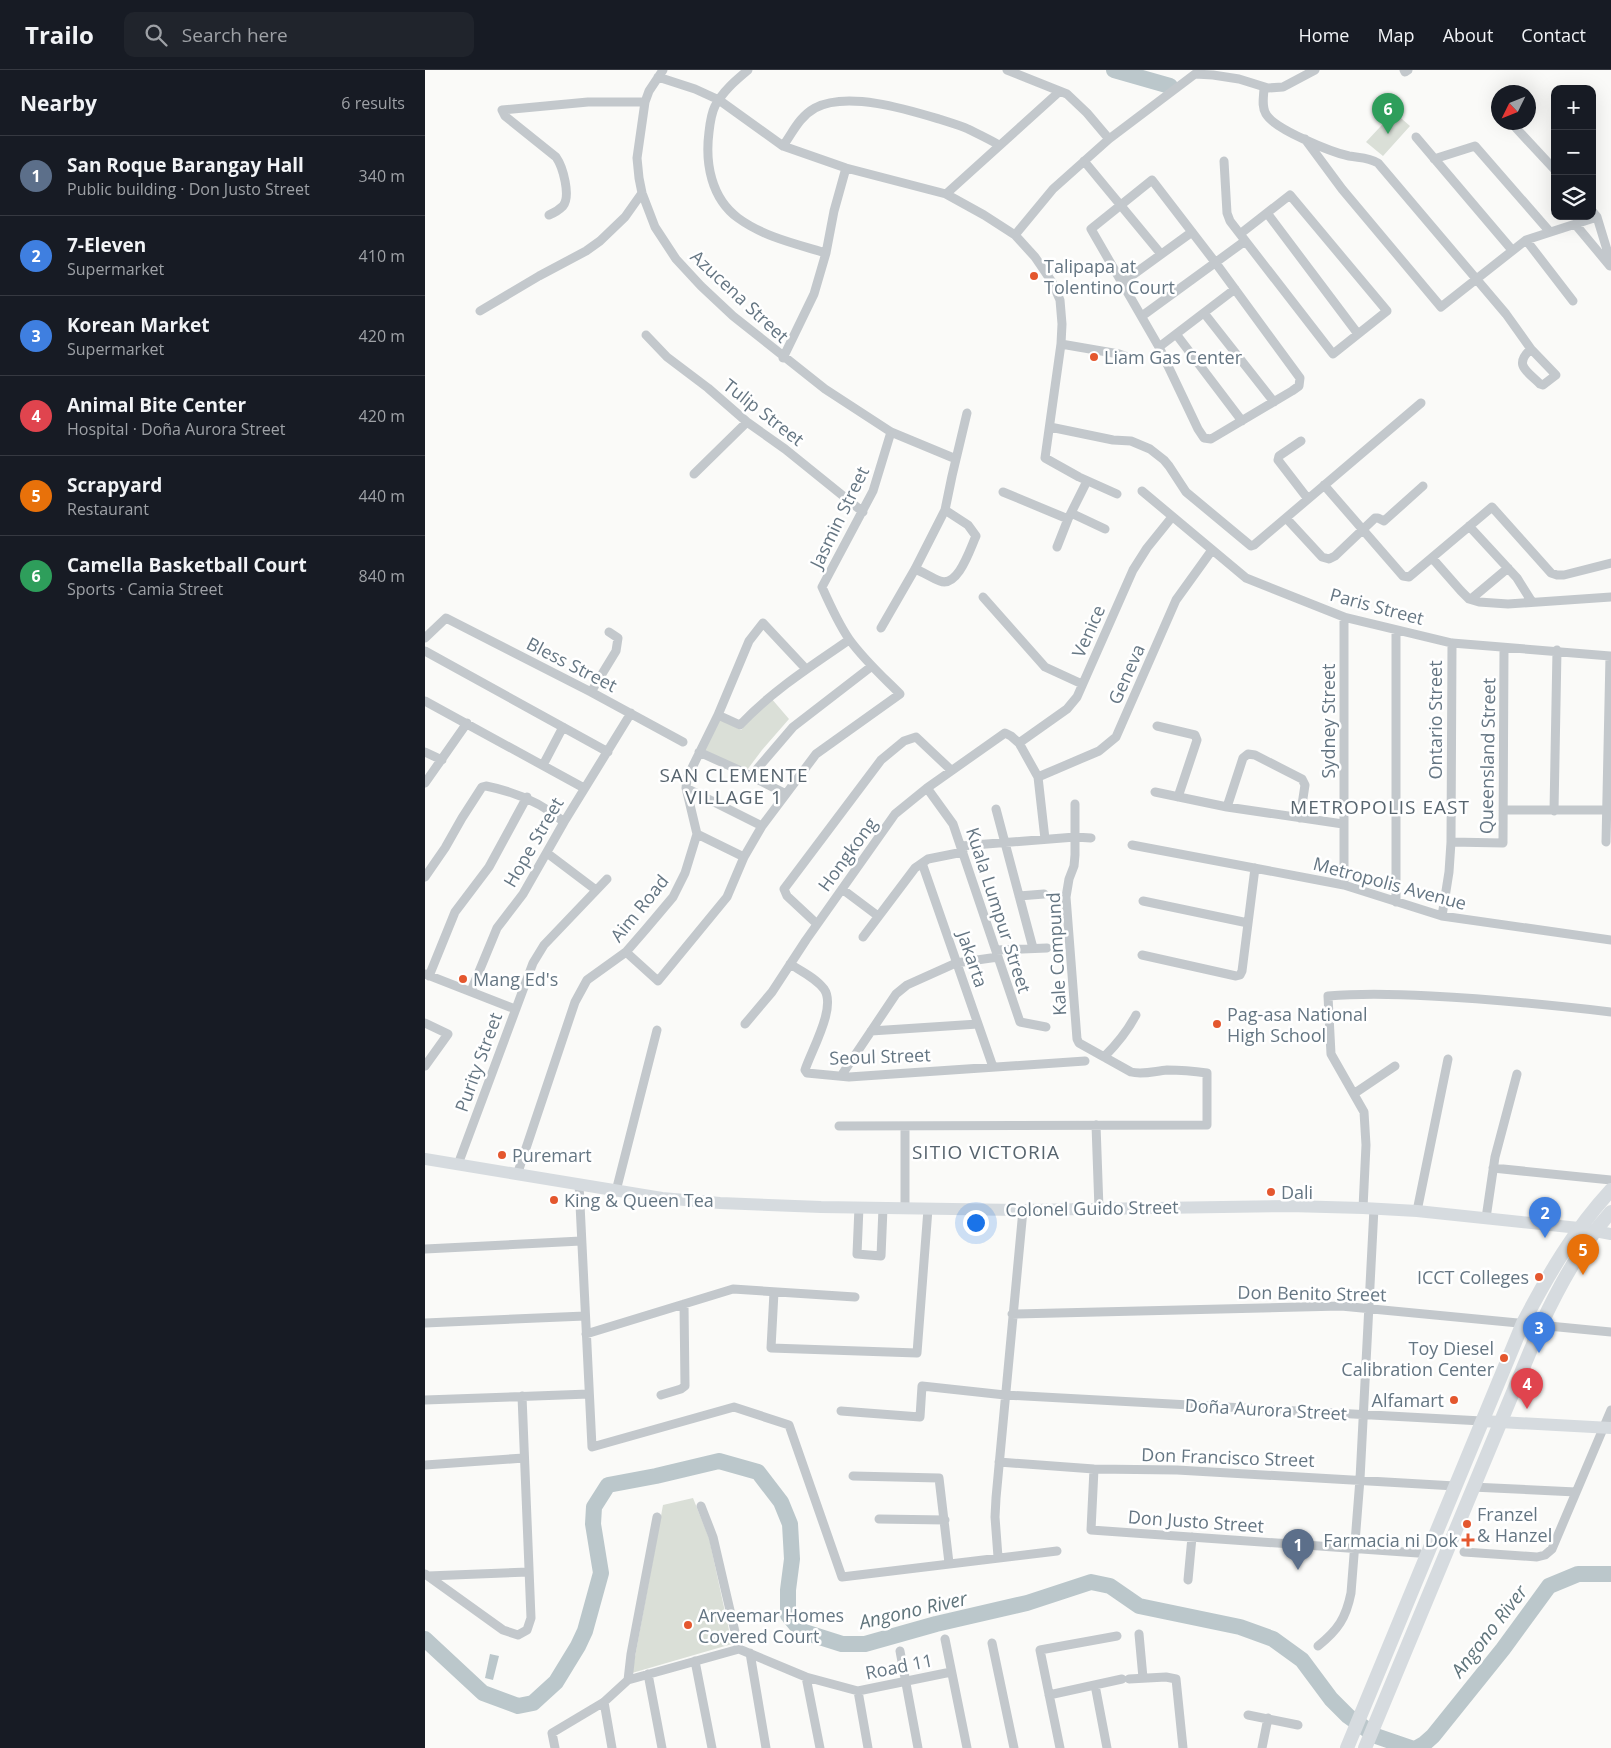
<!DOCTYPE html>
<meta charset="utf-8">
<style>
body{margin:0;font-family:"Open Sans",sans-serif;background:#20242c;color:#f1f3f6}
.controls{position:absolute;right:15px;top:15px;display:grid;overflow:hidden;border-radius:10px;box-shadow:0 5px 20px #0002}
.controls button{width:45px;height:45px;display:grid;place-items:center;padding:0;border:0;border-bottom:1px solid #363941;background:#171b24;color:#f1f3f6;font:25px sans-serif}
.compass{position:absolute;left:1066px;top:15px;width:45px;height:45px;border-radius:50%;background:#171b24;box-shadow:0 5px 20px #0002;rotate:227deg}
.you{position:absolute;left:550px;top:1152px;width:18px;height:18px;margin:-12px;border:4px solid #fff;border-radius:50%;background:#1a73e8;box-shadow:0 0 0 8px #1a73e833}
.badge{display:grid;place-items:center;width:32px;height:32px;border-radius:50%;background:#e4572e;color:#fff;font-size:16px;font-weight:700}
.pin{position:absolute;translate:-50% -41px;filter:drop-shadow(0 1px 2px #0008)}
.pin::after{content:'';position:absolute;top:26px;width:18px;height:15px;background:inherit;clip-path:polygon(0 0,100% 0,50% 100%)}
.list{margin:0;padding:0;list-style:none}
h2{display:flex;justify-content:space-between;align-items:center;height:65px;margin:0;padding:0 20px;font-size:21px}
h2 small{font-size:16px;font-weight:400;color:#9ea1a6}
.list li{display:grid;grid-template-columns:32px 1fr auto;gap:15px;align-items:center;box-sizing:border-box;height:80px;padding:0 20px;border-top:1px solid #363941}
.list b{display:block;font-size:19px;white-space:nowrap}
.list p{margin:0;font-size:16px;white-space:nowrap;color:#9ea1a6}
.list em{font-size:16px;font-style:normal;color:#9ea1a6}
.icon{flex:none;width:28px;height:28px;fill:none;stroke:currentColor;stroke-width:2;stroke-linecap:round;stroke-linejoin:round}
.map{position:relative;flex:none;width:1186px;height:1678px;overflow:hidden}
header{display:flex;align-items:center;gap:30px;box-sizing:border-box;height:70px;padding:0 25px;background:#171b24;border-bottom:1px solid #363941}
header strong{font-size:24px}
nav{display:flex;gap:28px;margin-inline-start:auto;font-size:18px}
.search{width:350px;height:45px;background:#20242c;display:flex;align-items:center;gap:12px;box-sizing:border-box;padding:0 18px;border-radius:10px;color:#9ea1a6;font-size:19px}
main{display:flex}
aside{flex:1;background:#171b24}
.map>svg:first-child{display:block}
.green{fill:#dadfd7}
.water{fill:#bbc7cb}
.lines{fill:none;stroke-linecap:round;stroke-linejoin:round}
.river{stroke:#bbc7cb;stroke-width:16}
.street{stroke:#c3c8cc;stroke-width:9}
.secondary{stroke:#d6dbdf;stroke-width:12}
.primary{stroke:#d6dbdf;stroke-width:14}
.poi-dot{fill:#e4572e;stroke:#fff;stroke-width:2}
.labels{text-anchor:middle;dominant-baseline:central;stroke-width:5;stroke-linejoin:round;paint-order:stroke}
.poi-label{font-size:18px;fill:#657683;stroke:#fff;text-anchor:start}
.street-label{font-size:18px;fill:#657683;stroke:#fff}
.neighbourhood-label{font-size:19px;letter-spacing:1px;fill:#57646e;stroke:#fff}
.water-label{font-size:19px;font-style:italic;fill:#60757c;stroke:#fff}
</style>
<header>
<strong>Trailo</strong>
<div class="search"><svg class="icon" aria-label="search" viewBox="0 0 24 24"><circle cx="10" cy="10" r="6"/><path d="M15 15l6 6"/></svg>Search here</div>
<nav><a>Home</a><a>Map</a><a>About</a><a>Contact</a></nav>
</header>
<main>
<aside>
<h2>Nearby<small>6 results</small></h2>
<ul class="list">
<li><span class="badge" style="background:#5c6f8a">1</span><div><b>San Roque Barangay Hall</b><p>Public building · Don Justo Street</p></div><em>340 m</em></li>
<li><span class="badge" style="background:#3f7fe0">2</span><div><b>7-Eleven</b><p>Supermarket</p></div><em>410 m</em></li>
<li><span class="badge" style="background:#3f7fe0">3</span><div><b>Korean Market</b><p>Supermarket</p></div><em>420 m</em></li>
<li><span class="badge" style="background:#e0444e">4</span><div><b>Animal Bite Center</b><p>Hospital · Doña Aurora Street</p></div><em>420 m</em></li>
<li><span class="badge" style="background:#e8710a">5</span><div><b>Scrapyard</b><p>Restaurant</p></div><em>440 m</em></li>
<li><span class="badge" style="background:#2e9e5b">6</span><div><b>Camella Basketball Court</b><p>Sports · Camia Street</p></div><em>840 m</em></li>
</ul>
</aside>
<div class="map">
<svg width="1186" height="1678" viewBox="0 0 1186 1678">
<rect width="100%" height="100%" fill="#fafaf8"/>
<!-- green -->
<path class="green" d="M 969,42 L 985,56 L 958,86 L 941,72 Z
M 346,628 L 364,649 L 337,680 L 322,700 L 279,682 L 292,653 L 296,650 L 316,660 Z
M 268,1428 L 284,1468 L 307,1574 L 207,1603 L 238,1435 Z"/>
<!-- water -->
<path class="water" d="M 65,1584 L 74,1586 L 68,1610 L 60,1608 Z"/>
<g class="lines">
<!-- river -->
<path class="river" d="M 689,0 L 745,16
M 0,1569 L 58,1623 L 93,1636 L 108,1633 L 131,1612 L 153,1576 L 160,1561 L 176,1503 L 168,1454 L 169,1437 L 183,1415 L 231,1406 L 294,1391 L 333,1402 L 356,1432 L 365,1454 L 367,1489 L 363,1520 L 363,1545 L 376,1561 L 417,1574 L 440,1574 L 511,1554 L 602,1533 L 666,1512 L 685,1516 L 714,1536 L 815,1557 L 848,1569 L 877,1590 L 906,1629 L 923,1646 L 951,1666 L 986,1678
M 992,1678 L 999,1674 L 1008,1666 L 1078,1579 L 1124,1516 L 1153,1504 L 1186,1504"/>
<!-- street -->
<path class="street" d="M 238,0 L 224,21 L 220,32 L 212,88 L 214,108 L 217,123 L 230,157 L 251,189 L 276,216 L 308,246 L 400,319 L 466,362 L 531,389
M 323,0 C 310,11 298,21 290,36 C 286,44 285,53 284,62 C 280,93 286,128 313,148 C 339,167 371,174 401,183
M 582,0 L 642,24 L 662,43 L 684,69
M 979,0 L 980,2 L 983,0
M 233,7 L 270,19 L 294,30 L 358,76 L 421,98 L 521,124 L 559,145 L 590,165 L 610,187 L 627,212 L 635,230 L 637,254 L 636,274 L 620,388 L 654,407 L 692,424
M 839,17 C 839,26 836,36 841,44 C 849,59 906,82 924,86 C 935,88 943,87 953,93 L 1081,244 L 1106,279 L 1131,305 L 1118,315 L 1115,314 C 1102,301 1088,295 1106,279
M 1091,58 L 1130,100
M 991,67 L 1087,180
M 880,69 L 917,119 L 1016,237 L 1101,170 L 1172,147
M 358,76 C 368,62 374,47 390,38 C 422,21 481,39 514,49 C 523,52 534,55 543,59 C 553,64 564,69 574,75
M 1009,89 L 1050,76 L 1125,162
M 659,91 L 736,184
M 799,91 L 802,143 L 805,151 L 815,164
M 727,110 L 790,192 L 875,308 L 874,316 L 867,321 L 786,369 L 779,368 L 773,359 L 734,277 L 666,159 Z
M 521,124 L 635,21
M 865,125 L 962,241 L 908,284 L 815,164 Z
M 1167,141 L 1172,147 L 1186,193
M 842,143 L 933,264
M 124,145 C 129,143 134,140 138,136 C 146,126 138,97 131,87 L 80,46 L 77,40 L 163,32 L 220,32
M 1150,154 L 1185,196
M 590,165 L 628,119 L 684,69 L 770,4 L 788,5 L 814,9 L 843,18 L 858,17 L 890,0
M 1101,170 L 1148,231
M 698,212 L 767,162
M 55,241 L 114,206 L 161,181 L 175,171 L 200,147 L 217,123
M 779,243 L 849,332
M 717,246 L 820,171
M 751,264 L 817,351
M 221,265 L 242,287 L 283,318 L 322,352 L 360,379 L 438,442
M 636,274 L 694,284 L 711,290
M 734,277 L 810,219
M 358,288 L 389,224 L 401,183 L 409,141 L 421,98
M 625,357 L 688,370 L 706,371 L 725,379 L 739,390 L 744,396 L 761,422 L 826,476 L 829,475 L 996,333
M 876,371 L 854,386 L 853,390 L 883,429
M 269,404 L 322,352
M 899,415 L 978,506 L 984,507 L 1067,437 L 1126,503 L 1132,505 L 1139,505 L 1186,493
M 717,421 L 821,508 L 919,547 L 1027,573 L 1185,586 L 1181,772
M 578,422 L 643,449
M 646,443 L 680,459
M 861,448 L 897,487 L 904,489 L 910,486 L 950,448 L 953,448 L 959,451 L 998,416
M 1044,456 L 1092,508 L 1107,532
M 632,477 L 643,449 L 662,411
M 1007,488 L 1036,521 L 1044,529 L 1054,532 L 1083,534 L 1186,527
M 490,499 C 498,502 507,508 515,511 C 533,518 545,479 551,466 L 543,455 L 520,440
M 558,527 L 620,597 L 657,614
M 1046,529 L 1083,498
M 456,558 L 490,499 L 520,440 L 527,406 L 542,343
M 0,568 L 21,548 L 166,622 L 258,672
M 0,581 L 183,682
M 166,622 L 191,581 L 193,568 L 184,562
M 0,631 L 159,718
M 293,645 L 315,655 C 347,621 386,596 424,570
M 732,656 L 770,665 L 772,670 L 753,727
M 594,673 L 642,639 L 652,627 L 708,500 L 722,478 L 747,447
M 0,682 L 17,690
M 274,682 L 316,701 L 361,724
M 118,695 L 138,657
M 326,706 L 368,657 L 447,596
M 613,707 L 674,681 L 691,667 L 751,530 L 787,480
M 0,713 L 42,653
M 261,718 L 337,756
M 502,718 L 528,754 L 595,952 L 621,957
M 730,722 L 802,737 L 918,754
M 802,737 L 818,688 L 823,684 L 830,685 L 877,709 L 880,715 L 875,748
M 571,739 L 608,878
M 1078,740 L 1181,740
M 1129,741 L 1132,580
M 272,764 L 319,787
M 1026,772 L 1078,773 L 1079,578
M 707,775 L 919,815 L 1017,846 L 1186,870
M 536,776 L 650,767 L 666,768
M 122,783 L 171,820
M 497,793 L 568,997
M 0,807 L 20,778 L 37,748 L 57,717 L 61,716 C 91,722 116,732 139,752
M 919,815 L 919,547
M 417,819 L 453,846
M 594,826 L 619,824
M 718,831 L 823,853
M 971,832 L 971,560
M 1017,846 L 1024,802 L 1026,772 L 1027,573
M 392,854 L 362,826 L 359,819 L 456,690 L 479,671 L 491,667 L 526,700
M 438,867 L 490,798 L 503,789 L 538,782
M 571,880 L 622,878
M 201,882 L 233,911 L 302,827 L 319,787 L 337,756 L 391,684 L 475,624 C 457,606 439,590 424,569 C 413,553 405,535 397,517 L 448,421 L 466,362
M 717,885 L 811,906 L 815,905 L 817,901 L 830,798
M 365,894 C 376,901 391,908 399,919 C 412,937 386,981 380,1000 L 382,1003 L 424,1007 L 660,991
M 0,904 L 90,939
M 4,906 L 30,842 L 64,797 L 102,727
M 46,921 L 72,858 L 98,824 L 139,752 L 206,643
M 0,953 L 23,964 L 0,996
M 320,954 L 347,922 L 381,870 L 470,744 L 502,718 L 580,663 L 586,666 L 594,673 L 613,707 L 620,769
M 446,961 L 553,954
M 679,987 C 692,974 702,962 711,945
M 416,1006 L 471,924 L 482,915 L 531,893 L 573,887
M 930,1023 L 970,996
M 671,1055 L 674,1139
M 414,1056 L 782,1055 L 782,1003 C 768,1001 755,1000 742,1000 C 730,1001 718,1005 706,1002 L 654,973 L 652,969 L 641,827 L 644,809 L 649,796 L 650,785 L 650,734
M 35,1095 L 35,1089 L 108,893 L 119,875 L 182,809
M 1068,1098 L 1186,1110
M 92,1105 L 150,932 L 162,910 L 201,882 L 221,859 L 248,827 L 260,803 L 272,764 L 261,718 L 262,708 L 293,645 L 324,571 L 338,553 L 381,599
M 154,1114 L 167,1377 L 309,1337 L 364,1355 L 417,1507 L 632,1481
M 191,1121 L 232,960
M 434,1137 L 432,1184 L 456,1186 L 458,1138
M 480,1138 L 480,1057
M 938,1138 L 941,1075 L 939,1042 L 906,984 L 903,926 C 937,923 971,924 1006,926 C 1066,929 1126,935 1186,942
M 992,1141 L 1023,989
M 1061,1148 L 1070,1087 L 1092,1004
M 0,1179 L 156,1171
M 349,1222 L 346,1278 L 492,1283 L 503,1139
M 587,1244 L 916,1236 L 1186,1262
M 0,1253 L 160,1246
M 161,1264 L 308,1219 L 430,1227
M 236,1325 L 256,1319 L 260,1316 L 259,1234
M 0,1330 L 164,1324
M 416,1341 L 495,1347 L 497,1316 L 580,1325 L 1057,1351
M 574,1392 L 669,1399 L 752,1400 L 1030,1416
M 0,1395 L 99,1388
M 669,1399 L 666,1460 L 993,1483
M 428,1406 L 514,1408 L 524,1493
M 1047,1417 L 1151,1422
M 276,1436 L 288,1467 L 314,1579
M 454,1449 L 520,1450
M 1039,1482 L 1112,1487 L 1120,1485 L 1127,1479 L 1186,1340
M 573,1487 L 570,1447 L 571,1428 L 598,1140
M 0,1504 L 78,1560 L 93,1565 L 102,1560 L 106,1548 L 97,1326
M 3,1506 L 103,1502
M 763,1510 L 767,1467
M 714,1564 L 718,1608
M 520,1569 L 542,1678
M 567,1573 L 589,1678
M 893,1576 C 913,1560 921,1548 926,1523 L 935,1409 L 949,1138
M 475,1581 L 493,1678
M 325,1583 L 341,1678
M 270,1591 L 287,1678
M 223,1604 L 237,1678
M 381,1607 L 395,1678
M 704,1609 L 741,1607 L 751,1609 L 758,1678
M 203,1610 L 206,1584 L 232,1447
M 670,1615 L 682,1678
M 433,1621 L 443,1678
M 624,1625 L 697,1609
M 179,1632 L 187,1678
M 823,1645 L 873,1655
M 130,1678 L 127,1663 L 179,1632 L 203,1610 L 314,1579 L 381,1607 L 433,1621 L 526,1602
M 635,1678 L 615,1580 L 692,1566
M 837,1678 L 843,1648"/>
<!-- secondary -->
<path class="secondary" d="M 0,1089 L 237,1128 L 295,1133 L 396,1137 L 598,1140 L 864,1136 L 938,1138 L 992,1141 L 1154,1158 L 1186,1164
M 1057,1351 L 1186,1358"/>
<!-- primary -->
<path class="primary" d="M 922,1678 L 1098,1253 C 1123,1205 1149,1160 1186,1120
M 940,1678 L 1116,1255 C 1134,1216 1157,1174 1186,1142"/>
</g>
<!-- markers -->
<g class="poi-dot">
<circle cx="609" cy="206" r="5"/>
<circle cx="669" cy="287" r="5"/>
<circle cx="38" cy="909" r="5"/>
<circle cx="792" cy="954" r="5"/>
<circle cx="77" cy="1085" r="5"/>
<circle cx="846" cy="1122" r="5"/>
<circle cx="129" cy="1130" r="5"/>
<circle cx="1114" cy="1207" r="5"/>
<circle cx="1079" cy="1288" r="5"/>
<circle cx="1029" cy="1330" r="5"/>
<circle cx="1042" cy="1454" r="5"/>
<path d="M1040.5 1462.5h5v5h5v5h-5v5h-5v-5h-5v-5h5z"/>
<circle cx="263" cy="1555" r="5"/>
</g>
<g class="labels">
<!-- poi labels -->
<g class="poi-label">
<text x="619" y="196">Talipapa at<tspan x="619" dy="21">Tolentino Court</tspan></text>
<text x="679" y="287">Liam Gas Center</text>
<text x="48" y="909">Mang Ed's</text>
<text x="802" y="944">Pag-asa National<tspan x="802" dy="21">High School</tspan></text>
<text x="87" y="1085">Puremart</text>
<text x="856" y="1122">Dali</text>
<text x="139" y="1130">King &amp; Queen Tea</text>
<text x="1104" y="1207" text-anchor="end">ICCT Colleges</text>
<text x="1069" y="1278" text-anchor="end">Toy Diesel<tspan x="1069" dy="21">Calibration Center</tspan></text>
<text x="1019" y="1330" text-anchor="end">Alfamart</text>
<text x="1052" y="1444">Franzel<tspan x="1052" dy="21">&amp; Hanzel</tspan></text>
<text x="1033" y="1470" text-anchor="end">Farmacia ni Dok</text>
<text x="273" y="1545">Arveemar Homes<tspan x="273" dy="21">Covered Court</tspan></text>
</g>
<!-- street labels -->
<g class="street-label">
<text transform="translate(315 226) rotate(43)">Azucena Street</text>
<text transform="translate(339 342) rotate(38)">Tulip Street</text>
<text transform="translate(414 447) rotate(-64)">Jasmin Street</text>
<text transform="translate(952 536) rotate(15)">Paris Street</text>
<text transform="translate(663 561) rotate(-66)">Venice</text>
<text transform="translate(147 594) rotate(27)">Bless Street</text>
<text transform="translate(701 604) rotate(-66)">Geneva</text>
<text transform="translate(1010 650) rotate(-90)">Ontario Street</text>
<text transform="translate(903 651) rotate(-90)">Sydney Street</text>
<text transform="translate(1062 686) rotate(-89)">Queensland Street</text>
<text transform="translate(108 772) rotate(-60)">Hope Street</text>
<text transform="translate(422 784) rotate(-54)">Hongkong</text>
<text transform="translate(965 813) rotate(15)">Metropolis Avenue</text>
<text transform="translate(214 838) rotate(-51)">Aim Road</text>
<text transform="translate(574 840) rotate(72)">Kuala Lumpur Street</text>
<text transform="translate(631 884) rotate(-93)">Kale Compund</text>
<text transform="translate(548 889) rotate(71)">Jakarta</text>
<text transform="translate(455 986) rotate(-2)">Seoul Street</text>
<text transform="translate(53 992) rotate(-70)">Purity Street</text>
<text transform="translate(667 1138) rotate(-1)">Colonel Guido Street</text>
<text transform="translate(887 1223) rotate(1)">Don Benito Street</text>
<text transform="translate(841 1339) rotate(3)">Doña Aurora Street</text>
<text transform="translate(803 1387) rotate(2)">Don Francisco Street</text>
<text transform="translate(771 1451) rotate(4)">Don Justo Street</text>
<text transform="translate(474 1596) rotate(-11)">Road 11</text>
</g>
<!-- neighbourhood labels -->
<g class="neighbourhood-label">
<text x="309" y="705">SAN CLEMENTE<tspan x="309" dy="22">VILLAGE 1</tspan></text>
<text x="955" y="737">METROPOLIS EAST</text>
<text x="561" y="1082">SITIO VICTORIA</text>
</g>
<!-- water labels -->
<g class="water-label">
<text transform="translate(488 1540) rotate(-13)">Angono River</text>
<text transform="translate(1064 1561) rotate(-52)">Angono River</text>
</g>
</g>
</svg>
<div class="controls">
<button>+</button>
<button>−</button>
<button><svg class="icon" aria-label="layers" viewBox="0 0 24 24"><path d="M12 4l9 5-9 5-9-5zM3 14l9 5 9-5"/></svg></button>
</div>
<svg class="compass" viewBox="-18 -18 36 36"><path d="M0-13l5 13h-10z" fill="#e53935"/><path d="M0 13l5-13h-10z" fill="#9ea1a6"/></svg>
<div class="you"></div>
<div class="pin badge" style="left:873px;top:1500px;background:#5c6f8a">1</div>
<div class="pin badge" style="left:1120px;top:1168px;background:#3f7fe0">2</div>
<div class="pin badge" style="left:1114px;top:1283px;background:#3f7fe0">3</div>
<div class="pin badge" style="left:1102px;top:1339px;background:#e0444e">4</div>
<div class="pin badge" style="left:1158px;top:1205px;background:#e8710a">5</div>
<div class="pin badge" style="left:963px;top:64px;background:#2e9e5b">6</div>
</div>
</main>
